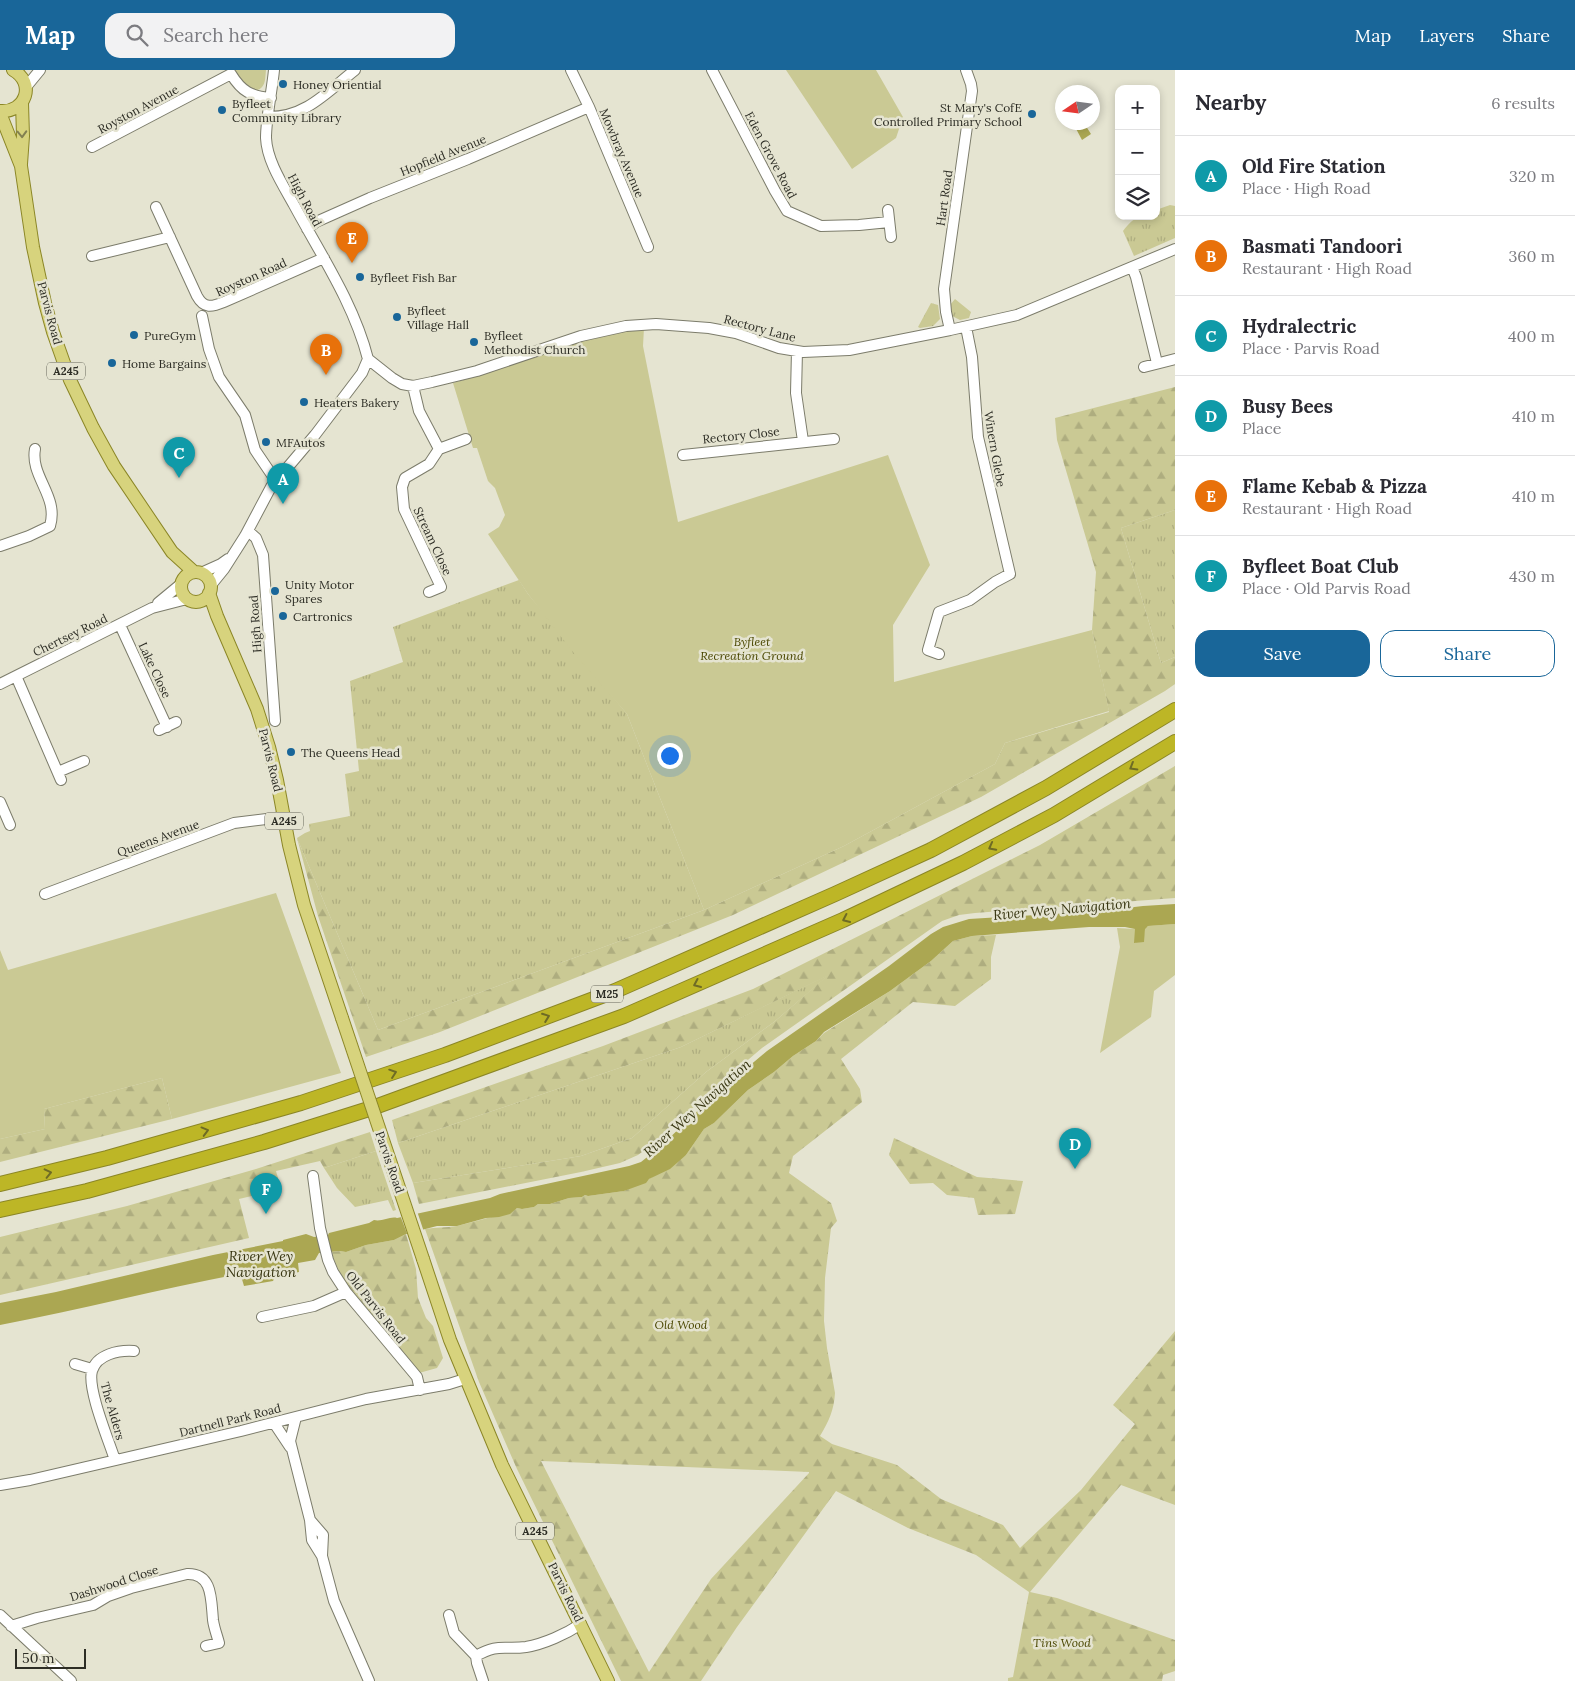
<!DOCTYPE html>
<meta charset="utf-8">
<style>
body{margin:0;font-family:Lora,serif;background:#f2f2f3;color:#2b2b33}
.controls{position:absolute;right:15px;top:15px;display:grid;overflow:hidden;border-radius:10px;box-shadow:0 2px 8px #0003}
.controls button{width:45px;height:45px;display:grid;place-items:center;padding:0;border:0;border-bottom:1px solid #e1e1e2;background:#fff;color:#2b2b33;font:25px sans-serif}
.compass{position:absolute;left:1055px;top:15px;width:45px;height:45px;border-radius:50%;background:#fff;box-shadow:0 2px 8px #0003;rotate:257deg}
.scale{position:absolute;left:15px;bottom:12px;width:71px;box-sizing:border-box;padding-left:5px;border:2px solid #2d2d25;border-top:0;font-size:14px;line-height:18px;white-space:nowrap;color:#2d2d25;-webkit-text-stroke:4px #e5e4d1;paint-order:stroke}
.you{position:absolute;left:669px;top:685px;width:18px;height:18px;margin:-12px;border:4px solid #fff;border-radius:50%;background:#1a73e8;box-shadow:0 0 0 8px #1a73e833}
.badge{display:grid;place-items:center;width:32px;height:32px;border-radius:50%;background:#196699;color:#fff;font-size:16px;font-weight:700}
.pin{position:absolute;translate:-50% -41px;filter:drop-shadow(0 1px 2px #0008)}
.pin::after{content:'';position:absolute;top:26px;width:18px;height:15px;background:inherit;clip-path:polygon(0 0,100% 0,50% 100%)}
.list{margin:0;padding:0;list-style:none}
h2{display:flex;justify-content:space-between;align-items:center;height:65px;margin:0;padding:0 20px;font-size:21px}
h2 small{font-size:16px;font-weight:400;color:#7c7c81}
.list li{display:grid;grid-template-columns:32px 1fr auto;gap:15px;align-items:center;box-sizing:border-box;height:80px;padding:0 20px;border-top:1px solid #e1e1e2}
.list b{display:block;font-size:19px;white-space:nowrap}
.list p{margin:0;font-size:16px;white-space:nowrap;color:#7c7c81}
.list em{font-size:16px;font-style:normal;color:#7c7c81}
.actions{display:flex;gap:10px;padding:15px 20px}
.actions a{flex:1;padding:11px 0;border:1px solid #196699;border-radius:15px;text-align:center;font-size:18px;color:#196699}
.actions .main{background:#196699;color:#fff}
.icon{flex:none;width:28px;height:28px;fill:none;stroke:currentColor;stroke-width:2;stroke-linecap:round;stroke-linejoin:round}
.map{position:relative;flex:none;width:1175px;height:1611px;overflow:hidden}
header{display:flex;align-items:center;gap:30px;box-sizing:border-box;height:70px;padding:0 25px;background:#196699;color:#fff}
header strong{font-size:24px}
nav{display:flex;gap:28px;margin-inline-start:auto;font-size:18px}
.search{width:350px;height:45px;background:#f2f2f3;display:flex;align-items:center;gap:12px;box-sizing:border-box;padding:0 18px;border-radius:15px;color:#7c7c81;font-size:19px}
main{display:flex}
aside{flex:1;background:#fff}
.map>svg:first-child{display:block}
.grass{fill:url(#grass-tufts)}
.forest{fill:url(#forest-firs);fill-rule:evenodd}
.green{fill:#cac994}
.water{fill:#aba752}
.pier{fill:#e5e4d1}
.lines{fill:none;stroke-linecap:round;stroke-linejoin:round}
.minor-casing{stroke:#7c7c6b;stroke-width:12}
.major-casing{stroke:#8b8626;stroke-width:14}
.highway-casing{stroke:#8b8626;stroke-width:16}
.minor{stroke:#fff;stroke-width:10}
.major{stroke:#d7d37d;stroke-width:12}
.highway{stroke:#bdb626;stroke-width:14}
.major-bridge-casing{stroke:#8b8626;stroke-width:14;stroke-linecap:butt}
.major-bridge{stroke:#d7d37d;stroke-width:12}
.oneway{stroke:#828051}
.oneway2{stroke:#6e6b25}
.poi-dot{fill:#196699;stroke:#e5e4d1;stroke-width:2}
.labels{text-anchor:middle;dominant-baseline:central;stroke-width:5;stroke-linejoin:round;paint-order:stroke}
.shield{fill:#e5e4d1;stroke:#646459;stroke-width:1}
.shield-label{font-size:11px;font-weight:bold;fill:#2d2d25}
.poi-label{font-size:12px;fill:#2d2d25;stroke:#e5e4d1;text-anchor:start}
.street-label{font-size:12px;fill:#2d2d25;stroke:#e5e4d1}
.park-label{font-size:12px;font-style:italic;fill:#4a4701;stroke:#e5e4d1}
.water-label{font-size:14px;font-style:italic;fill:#383611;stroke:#e5e4d1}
</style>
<header>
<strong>Map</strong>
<div class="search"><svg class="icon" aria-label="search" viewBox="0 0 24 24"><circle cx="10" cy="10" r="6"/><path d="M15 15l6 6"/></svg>Search here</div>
<nav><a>Map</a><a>Layers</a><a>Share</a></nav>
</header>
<main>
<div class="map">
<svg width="1175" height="1611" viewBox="0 0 1175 1611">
<defs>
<pattern id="grass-tufts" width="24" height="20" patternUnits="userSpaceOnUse" patternTransform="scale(1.25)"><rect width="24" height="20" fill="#cac994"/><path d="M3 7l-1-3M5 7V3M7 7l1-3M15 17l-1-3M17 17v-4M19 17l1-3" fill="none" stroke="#aead7f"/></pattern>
<pattern id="forest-firs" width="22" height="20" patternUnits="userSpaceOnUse" patternTransform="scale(1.25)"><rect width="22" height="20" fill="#cac994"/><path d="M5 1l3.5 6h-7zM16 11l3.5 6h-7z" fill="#aead7f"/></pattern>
</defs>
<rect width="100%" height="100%" fill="#e5e4d1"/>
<!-- grass -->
<path class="grass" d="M 1170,135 L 1175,136 L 1175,168 L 1134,186 L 1123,161 C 1135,146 1138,146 1156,146 L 1156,140 Z
M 955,229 L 971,242 L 969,248 L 960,250 L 952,246 L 950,235 Z
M 931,233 L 938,235 L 940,249 L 933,256 L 920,258 L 918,257 Z
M 1175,440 L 1175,587 L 1161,593 L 1121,458 Z
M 519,510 L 528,524 L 627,644 L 704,840 L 378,960 L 297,768 L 305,763 L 310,761 L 309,754 L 350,746 L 345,704 L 359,701 L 350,611 L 403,592 L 393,557 Z
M 830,904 L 774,952 L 706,1002 L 632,1068 L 581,1086 L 413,1113 L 398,1073 L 681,977 Z
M 376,1081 L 396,1140 L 393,1141 L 388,1130 L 355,1137 L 337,1118 L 324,1098 Z"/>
<!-- forest -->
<path class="forest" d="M 1175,317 L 1175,440 L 1121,458 L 1161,593 L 1175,587 L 1175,614 L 1165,621 L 981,727 L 733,845 L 440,962 L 366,987 L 318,846 L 297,768 L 378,960 L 704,840 L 844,776 L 995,694 L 1005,673 L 1109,642 L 1092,560 L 1096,502 L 1057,370 L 1055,348 Z
M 1175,696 L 1175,828 L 975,843 L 959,845 L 942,851 L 762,978 L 709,1023 L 658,1070 L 638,1085 L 620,1093 L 581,1102 L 419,1134 L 413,1113 L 581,1086 L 632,1068 L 706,1002 L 774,952 L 827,906 L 681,977 L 398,1073 L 392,1050 L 603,976 L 753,919 L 1040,775 Z
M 996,865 L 991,887 L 991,909 L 955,936 L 913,932 L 841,989 L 860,1019 L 862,1032 L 793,1086 L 789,1103 L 831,1133 L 837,1151 L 831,1158 L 825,1208 L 824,1251 L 827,1278 L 835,1323 C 834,1340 829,1351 820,1366 L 832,1374 L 897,1395 L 941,1429 L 1003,1455 L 1020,1478 L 1081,1420 L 1135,1354 L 1113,1335 L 1175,1261 L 1175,1435 L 1121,1415 L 1030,1522 L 1057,1528 L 1175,1570 L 1175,1601 L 1163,1605 L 1162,1611 L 1008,1611 L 1008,1608 L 1013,1607 L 1029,1522 L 976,1485 L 908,1458 L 836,1421 L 737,1557 L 701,1611 L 621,1611 L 517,1399 L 479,1312 L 425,1159 C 436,1157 446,1158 457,1156 C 466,1154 475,1151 484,1149 C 498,1145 505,1147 517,1138 L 522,1139 L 534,1137 L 538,1134 L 550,1134 L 569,1128 L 582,1127 L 585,1125 L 588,1126 L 624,1121 L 649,1109 L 686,1085 L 704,1059 L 714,1053 L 748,1020 L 774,1002 L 793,986 L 816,971 L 824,963 L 890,921 L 931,891 L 953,871 L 972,866 ZM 541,1391 L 809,1402 L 809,1403 L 711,1509 L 649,1602 Z
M 162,1008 L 172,1049 L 0,1092 L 0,1069 L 45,1059 L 44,1039 Z
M 370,1062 L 376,1081 L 324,1098 L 320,1091 L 276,1101 L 281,1119 L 239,1129 L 249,1168 L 0,1225 L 0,1167 L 127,1136 L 256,1099 Z
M 894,1068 L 977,1107 L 1023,1111 L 1015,1144 L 978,1145 L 974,1128 L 947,1125 L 933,1113 L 910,1114 L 889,1085 Z
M 406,1164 L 416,1199 L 418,1228 L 426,1248 L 433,1256 L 443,1288 L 437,1298 L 419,1303 C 398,1277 336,1212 332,1182 L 340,1181 L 346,1182 L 366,1175 L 394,1170 Z"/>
<!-- green -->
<path class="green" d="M 234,0 L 266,0 C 265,10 266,19 254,21 L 246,16 Z
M 786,0 L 876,0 L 903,47 L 896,68 L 852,99 Z
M 644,258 L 643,276 L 678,452 L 888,385 L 930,495 L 893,555 L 894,612 L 1092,560 L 1109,641 L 1005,673 L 995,694 L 844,776 L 704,840 L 627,644 L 573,582 L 528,524 L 488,464 L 499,457 L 505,445 L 495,418 L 488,411 L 477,378 L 473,378 L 453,313 C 501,300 547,279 595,266 C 610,262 628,261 644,258 Z
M 276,823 L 341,1003 L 172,1049 L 162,1008 L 44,1039 L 45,1059 L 0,1069 L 0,880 L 8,900 Z
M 1175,854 L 1175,905 L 1154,921 L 1151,947 L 1100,983 L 1120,877 L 1117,858 L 1135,859 L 1135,873 L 1144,865 L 1145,858 L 1148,856 Z"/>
<!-- water -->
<path class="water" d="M 1073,53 L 1084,53 L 1091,64 L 1082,70 Z
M 1175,834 L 1175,854 L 1148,856 L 1145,859 L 1144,872 L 1134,873 L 1135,859 L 1125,857 L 1089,857 L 972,866 L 953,871 L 931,891 L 890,921 L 824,962 L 816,971 L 793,986 L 774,1002 L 748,1020 L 714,1053 L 704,1059 L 686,1085 L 670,1099 L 649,1109 L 646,1113 L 624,1121 L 588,1126 L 585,1125 L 582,1127 L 569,1128 L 550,1134 L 538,1134 L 534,1137 L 522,1139 L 517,1138 L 510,1144 L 499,1147 L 486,1148 L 457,1156 L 437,1156 L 406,1164 L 394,1170 L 366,1175 L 346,1182 L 340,1181 L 319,1183 L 315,1190 L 298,1193 L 299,1202 L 275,1207 L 273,1211 L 244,1216 L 241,1206 L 239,1204 C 159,1219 80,1240 0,1255 L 0,1233 L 56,1222 L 213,1185 L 283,1171 L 283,1170 L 306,1164 L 314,1167 L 328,1165 L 329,1163 L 369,1153 L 374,1150 C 382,1152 390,1146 397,1148 L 490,1128 L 500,1124 L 629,1096 L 641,1092 L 661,1076 L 711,1028 L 767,981 L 889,896 L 931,864 L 943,857 L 969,849 L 1100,841 L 1143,836 Z"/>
<!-- pier -->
<path class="pier" d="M 417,1141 L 424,1162 L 408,1166 L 400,1145 Z"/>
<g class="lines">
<defs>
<path id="minor" d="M 571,0 L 589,37 L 648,177
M 712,0 L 775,121 L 787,141 L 821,156 L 859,155 L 889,152
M 26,17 L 40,0
M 269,47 C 306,47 327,22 355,0
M 92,77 L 231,4 C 242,22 251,26 271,28
M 156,137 L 197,226 C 204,239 212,237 224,232 L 324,188
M 888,140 L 891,167
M 307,159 L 316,152 L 370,128 L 468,89 L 589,37
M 92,186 L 170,167
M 1132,197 L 1136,207 L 1157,293
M 202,246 L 209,279 L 219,307 L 245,345 L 255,380 L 276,411
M 950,260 L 946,242 L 944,219 L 972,21 L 971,14 L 966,0
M 797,281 L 796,323 L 803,371
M 368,289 L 392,308 L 402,314 L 413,316 L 432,312 L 477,301 L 581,266 L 626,256 L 656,254 L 709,258 L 736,263 L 779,278 L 803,282 L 849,280 L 950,260 L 1017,245 L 1175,179
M 1144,297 L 1175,289
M 413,316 L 419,341 L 439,379
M 683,385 L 834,369
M 248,461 L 256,468 L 263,485 L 275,651
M 0,476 L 29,466 L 50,456 C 59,426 30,407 35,379
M 201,503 L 221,494 L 228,489
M 211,515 L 224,499 L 245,466 L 271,417 L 315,365 L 362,303 L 368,289 C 354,234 321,185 294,135 C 283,115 267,91 266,68 C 266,48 272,21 274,0
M 429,522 L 441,517 L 404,439 L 402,417 L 405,408 L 429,394 L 439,379 L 466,369
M 158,533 L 181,514
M 120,555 L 167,657
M 939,584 L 928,580 L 939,542 L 970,530 L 995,512 L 1010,504 L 978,367 L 972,287 L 966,257
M 16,606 L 61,710
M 0,614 L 152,538 L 187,529
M 159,660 L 176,652
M 58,702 L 84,691
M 0,732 L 10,755
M 45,824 L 234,753 L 283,747
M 313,1106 L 320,1158 L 328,1190 L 333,1202 L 346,1222 L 417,1307 L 420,1320
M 262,1247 L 314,1236 L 346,1222
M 75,1294 L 92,1299
M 296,1347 L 290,1371 L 310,1450 L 312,1470 L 322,1486 L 334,1531 L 369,1611
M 274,1353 L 290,1377
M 115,1390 C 109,1371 87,1319 92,1301 C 97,1284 119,1280 134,1281
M 0,1415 L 30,1410 L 241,1361 L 366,1329 L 449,1314 L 465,1309
M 310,1450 L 323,1465 L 322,1486
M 0,1545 L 71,1611
M 449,1545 L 454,1563 L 476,1586 L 477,1593 L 483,1611
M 11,1556 L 37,1548 L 93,1535 L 108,1526 L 131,1518 L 187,1504 C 213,1503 211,1530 213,1550 C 214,1558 217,1565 219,1573 L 206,1576
M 476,1586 C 498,1573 504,1580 526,1577 C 544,1574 566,1564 581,1554"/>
<path id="major" d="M 0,41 C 26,43 36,13 13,0
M 2,41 L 2,48 L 21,96 L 33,177 L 45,233 L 53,262 L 70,310 L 93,358 L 114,396 L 172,482 L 194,502
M 21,94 L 23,66 L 22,33
M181 517a15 15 0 1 1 30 0a15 15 0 1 1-30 0Z
M 209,523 L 217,546 L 257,639 L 269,677 L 277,710 L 289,775 L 304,835 L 342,948
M 423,1189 L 450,1270 L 502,1395 L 608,1611"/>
<path id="highway" d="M 0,1114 L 107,1088 L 301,1033 L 445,985 L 615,921 L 835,824 L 931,780 L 1046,718 L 1175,640
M 0,1140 L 87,1121 L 264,1072 L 372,1038 L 624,946 L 843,850 L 963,793 L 1054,745 L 1175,672"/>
</defs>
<!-- minor casing -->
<use href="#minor" class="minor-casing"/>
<!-- major casing -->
<use href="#major" class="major-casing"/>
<!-- highway casing -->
<use href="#highway" class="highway-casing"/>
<!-- minor -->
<use href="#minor" class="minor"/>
<!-- major -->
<use href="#major" class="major"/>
<!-- highway -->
<use href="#highway" class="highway"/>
<defs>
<path id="major-bridge" d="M 342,948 L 423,1189"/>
</defs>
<!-- major-bridge casing -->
<use href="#major-bridge" class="major-bridge-casing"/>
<!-- major-bridge -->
<use href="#major-bridge" class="major-bridge"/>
</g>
<!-- one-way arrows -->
<defs><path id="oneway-chevron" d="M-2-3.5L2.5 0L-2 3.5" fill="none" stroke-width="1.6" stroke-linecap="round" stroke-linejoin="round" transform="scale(1.25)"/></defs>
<use class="oneway" href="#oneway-chevron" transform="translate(22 64) rotate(88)"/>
<g class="oneway2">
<use href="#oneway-chevron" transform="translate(1133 697) rotate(149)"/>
<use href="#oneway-chevron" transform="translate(992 777) rotate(152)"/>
<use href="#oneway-chevron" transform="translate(846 849) rotate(155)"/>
<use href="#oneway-chevron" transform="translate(697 914) rotate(156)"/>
<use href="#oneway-chevron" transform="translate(546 947) rotate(-21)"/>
<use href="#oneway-chevron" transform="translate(393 1003) rotate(-19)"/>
<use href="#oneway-chevron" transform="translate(205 1061) rotate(-15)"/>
<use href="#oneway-chevron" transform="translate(48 1103) rotate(-13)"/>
</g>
<!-- markers -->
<g class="poi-dot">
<circle cx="283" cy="14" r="5"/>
<circle cx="222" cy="40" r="5"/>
<circle cx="1032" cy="44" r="5"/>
<circle cx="360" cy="207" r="5"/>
<circle cx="397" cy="247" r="5"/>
<circle cx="134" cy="265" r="5"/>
<circle cx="474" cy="272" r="5"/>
<circle cx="112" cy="293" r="5"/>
<circle cx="304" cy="332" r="5"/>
<circle cx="266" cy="372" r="5"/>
<circle cx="275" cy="521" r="5"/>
<circle cx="283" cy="546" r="5"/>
<circle cx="291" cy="682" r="5"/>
</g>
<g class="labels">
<!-- shield labels -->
<g class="shield">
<rect x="47" y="292.5" width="38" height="17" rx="4"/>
<rect x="265" y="742.5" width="38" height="17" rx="4"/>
<rect x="591" y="915.5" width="32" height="17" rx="4"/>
<rect x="516" y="1452.5" width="38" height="17" rx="4"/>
</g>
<g class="shield-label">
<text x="66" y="301">A245</text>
<text x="284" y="751">A245</text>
<text x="607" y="924">M25</text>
<text x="535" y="1461">A245</text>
</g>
<!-- poi labels -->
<g class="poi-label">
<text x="293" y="14">Honey Oriential</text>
<text x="232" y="33">Byfleet<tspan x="232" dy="14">Community Library</tspan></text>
<text x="1022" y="37" text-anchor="end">St Mary's CofE<tspan x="1022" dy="14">Controlled Primary School</tspan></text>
<text x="370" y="207">Byfleet Fish Bar</text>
<text x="407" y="240">Byfleet<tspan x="407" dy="14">Village Hall</tspan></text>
<text x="144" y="265">PureGym</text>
<text x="484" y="265">Byfleet<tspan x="484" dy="14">Methodist Church</tspan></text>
<text x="122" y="293">Home Bargains</text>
<text x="314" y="332">Heaters Bakery</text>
<text x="276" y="372">MFAutos</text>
<text x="285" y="514">Unity Motor<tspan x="285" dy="14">Spares</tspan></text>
<text x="293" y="546">Cartronics</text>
<text x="301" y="682">The Queens Head</text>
</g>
<!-- street labels -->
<g class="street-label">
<text transform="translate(138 39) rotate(-28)">Royston Avenue</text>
<text transform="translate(622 83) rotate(67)">Mowbray Avenue</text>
<text transform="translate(443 85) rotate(-22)">Hopfield Avenue</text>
<text transform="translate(771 85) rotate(62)">Eden Grove Road</text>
<text transform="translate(944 128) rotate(-82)">Hart Road</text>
<text transform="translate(305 130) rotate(62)">High Road</text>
<text transform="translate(251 207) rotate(-24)">Royston Road</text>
<text transform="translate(50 243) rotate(75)">Parvis Road</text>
<text transform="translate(760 258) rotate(15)">Rectory Lane</text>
<text transform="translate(741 365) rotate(-6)">Rectory Close</text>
<text transform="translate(995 379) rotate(80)">Winern Glebe</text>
<text transform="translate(433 471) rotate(65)">Stream Close</text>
<text transform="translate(255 554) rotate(-94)">High Road</text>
<text transform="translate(70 565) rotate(-26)">Chertsey Road</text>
<text transform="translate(155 600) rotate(65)">Lake Close</text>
<text transform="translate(271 690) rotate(76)">Parvis Road</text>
<text transform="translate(158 768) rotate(-20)">Queens Avenue</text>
<text transform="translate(390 1092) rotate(71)">Parvis Road</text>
<text transform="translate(376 1237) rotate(52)">Old Parvis Road</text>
<text transform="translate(113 1341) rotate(74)">The Alders</text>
<text transform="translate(230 1350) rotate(-14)">Dartnell Park Road</text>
<text transform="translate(114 1513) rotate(-18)">Dashwood Close</text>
<text transform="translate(566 1522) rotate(64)">Parvis Road</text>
</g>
<!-- park labels -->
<g class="park-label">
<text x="752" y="571">Byfleet<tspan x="752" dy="14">Recreation Ground</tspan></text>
<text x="681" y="1254">Old Wood</text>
<text x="1062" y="1572">Tins Wood</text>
</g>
<!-- water labels -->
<g class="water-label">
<text transform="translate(1062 839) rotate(-5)">River Wey Navigation</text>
<text transform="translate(697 1038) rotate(-42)">River Wey Navigation</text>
<text x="261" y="1186">River Wey<tspan x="261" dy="16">Navigation</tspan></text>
</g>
</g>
</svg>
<div class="controls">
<button>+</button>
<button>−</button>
<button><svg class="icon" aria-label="layers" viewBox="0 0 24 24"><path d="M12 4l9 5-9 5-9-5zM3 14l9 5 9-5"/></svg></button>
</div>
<svg class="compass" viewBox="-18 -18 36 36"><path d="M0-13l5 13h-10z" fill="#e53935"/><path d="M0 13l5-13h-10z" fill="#7c7c81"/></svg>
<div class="scale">50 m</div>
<div class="you"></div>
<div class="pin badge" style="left:283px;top:434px;background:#0f9aa8">A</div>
<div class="pin badge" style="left:326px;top:305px;background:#e8710a">B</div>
<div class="pin badge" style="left:179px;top:408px;background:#0f9aa8">C</div>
<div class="pin badge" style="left:1075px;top:1099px;background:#0f9aa8">D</div>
<div class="pin badge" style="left:352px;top:193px;background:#e8710a">E</div>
<div class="pin badge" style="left:266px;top:1144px;background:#0f9aa8">F</div>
</div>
<aside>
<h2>Nearby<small>6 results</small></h2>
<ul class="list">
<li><span class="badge" style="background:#0f9aa8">A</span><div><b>Old Fire Station</b><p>Place · High Road</p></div><em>320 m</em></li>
<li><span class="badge" style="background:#e8710a">B</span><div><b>Basmati Tandoori</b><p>Restaurant · High Road</p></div><em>360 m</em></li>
<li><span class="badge" style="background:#0f9aa8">C</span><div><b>Hydralectric</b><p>Place · Parvis Road</p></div><em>400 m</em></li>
<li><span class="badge" style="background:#0f9aa8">D</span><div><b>Busy Bees</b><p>Place</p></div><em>410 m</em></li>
<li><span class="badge" style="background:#e8710a">E</span><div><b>Flame Kebab &amp; Pizza</b><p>Restaurant · High Road</p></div><em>410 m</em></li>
<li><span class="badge" style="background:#0f9aa8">F</span><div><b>Byfleet Boat Club</b><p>Place · Old Parvis Road</p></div><em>430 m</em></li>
</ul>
<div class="actions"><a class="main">Save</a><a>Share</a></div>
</aside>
</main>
